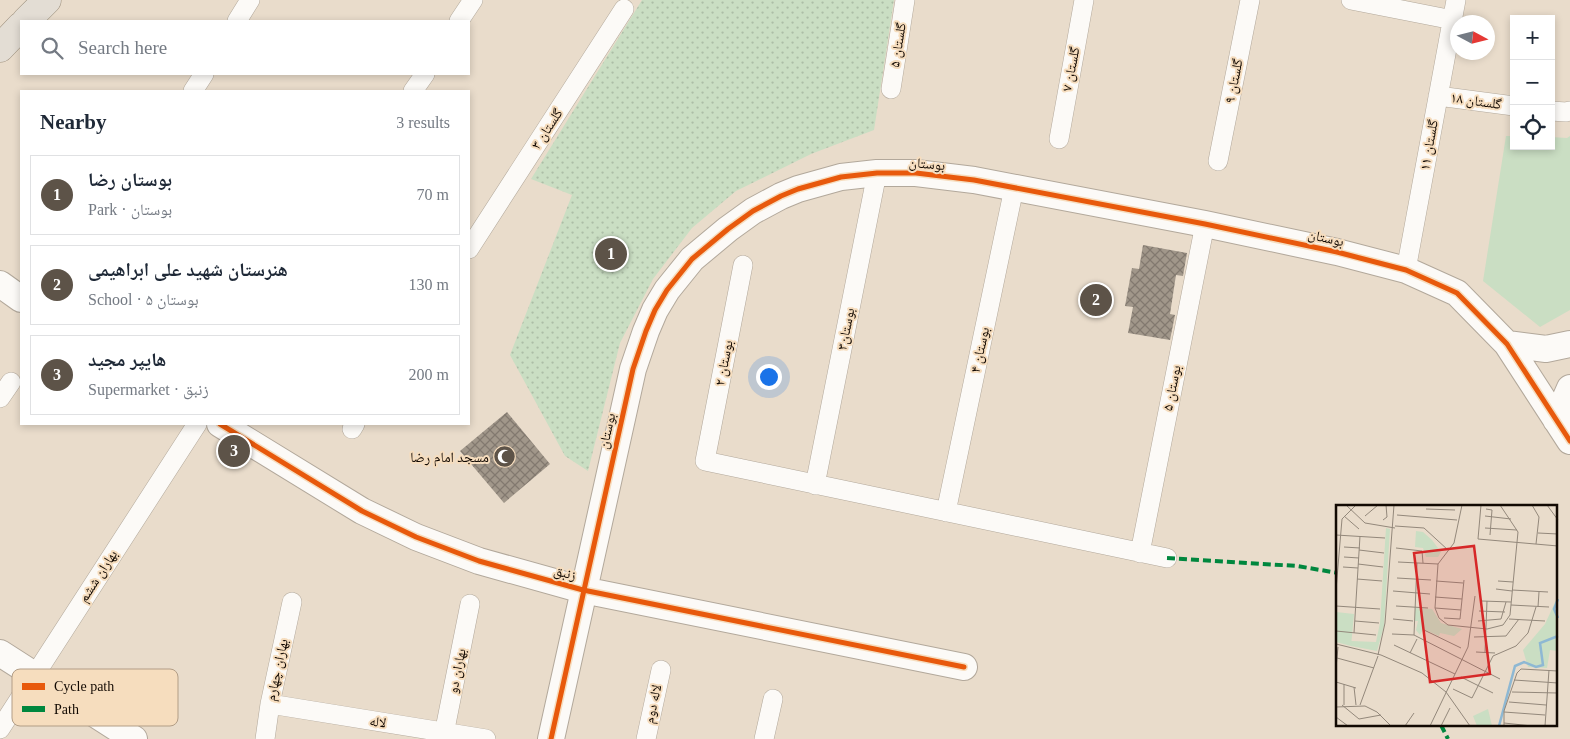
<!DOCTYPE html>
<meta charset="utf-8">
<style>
body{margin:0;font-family:"Times New Roman","Noto Naskh Arabic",serif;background:#f2f2f3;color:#1f2937}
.controls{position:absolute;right:15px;top:15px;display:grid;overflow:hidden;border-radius:0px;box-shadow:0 2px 8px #0003}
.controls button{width:45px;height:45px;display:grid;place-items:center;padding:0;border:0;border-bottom:1px solid #e0e1e3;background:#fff;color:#1f2937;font:25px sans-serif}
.compass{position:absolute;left:1450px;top:15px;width:45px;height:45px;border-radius:50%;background:#fff;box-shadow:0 2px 8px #0003;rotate:97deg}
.you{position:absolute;left:768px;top:376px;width:18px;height:18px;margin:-12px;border:4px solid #fff;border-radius:50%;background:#1a73e8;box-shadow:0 0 0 8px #1a73e833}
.badge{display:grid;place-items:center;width:32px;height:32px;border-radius:50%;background:#5d5348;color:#fff;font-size:16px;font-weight:700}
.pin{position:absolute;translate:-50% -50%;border:2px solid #fff;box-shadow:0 1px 5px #0006}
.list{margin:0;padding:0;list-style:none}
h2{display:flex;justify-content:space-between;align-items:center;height:65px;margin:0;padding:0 20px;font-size:21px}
h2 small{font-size:16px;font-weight:400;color:#747a83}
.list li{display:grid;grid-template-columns:32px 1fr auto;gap:15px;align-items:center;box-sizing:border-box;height:80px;margin:0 10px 10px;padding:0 10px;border:1px solid #e0e1e3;border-radius:0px}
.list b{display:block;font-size:19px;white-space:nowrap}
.list p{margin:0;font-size:16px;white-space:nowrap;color:#747a83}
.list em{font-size:16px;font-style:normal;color:#747a83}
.icon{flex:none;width:28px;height:28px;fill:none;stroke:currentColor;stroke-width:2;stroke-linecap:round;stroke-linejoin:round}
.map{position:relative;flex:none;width:1570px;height:739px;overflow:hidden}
.search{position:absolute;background:#fff;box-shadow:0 2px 8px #0003;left:20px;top:20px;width:450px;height:55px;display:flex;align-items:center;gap:12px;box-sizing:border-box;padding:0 18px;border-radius:0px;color:#747a83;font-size:19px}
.panel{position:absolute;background:#fff;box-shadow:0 2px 8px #0003;left:20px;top:90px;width:450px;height:335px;border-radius:0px}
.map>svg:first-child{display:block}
.grass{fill:#cadec3}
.park{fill:url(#park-dots)}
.building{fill:url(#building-cross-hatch)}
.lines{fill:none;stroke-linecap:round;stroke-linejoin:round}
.street-casing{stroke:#b2a89b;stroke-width:20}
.secondary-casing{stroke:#b2a89b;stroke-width:28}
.primary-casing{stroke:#9a8d7a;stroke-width:29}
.street{stroke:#fcfaf7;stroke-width:19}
.secondary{stroke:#fcfaf7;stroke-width:26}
.primary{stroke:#e3ddd4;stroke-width:28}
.quiet{stroke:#00873e;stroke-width:4;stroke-dasharray:8 4;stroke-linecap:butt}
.cycleway-casing{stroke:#f6ddbe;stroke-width:8}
.cycleway{stroke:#e8590c;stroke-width:5}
.labels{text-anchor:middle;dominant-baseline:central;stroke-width:4;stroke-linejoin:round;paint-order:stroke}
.street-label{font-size:14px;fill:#120902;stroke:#f6ddbe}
.poi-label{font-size:14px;fill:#120902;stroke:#f6ddbe;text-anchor:end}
.inset-river{fill:none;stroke:#8eb8d3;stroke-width:2.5}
.inset-road{fill:none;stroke:#93887b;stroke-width:1}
.view{fill:#d62828;fill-opacity:0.15;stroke:#d62828;stroke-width:2.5}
.inset-edge{fill:none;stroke:#120902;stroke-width:2.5}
.key{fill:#f6ddbe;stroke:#b29d86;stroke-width:1}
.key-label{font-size:14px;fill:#120902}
</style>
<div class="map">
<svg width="1570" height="739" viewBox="0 0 1570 739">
<defs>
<pattern id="park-dots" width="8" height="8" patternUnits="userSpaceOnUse" patternTransform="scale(1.25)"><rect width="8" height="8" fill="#cadec3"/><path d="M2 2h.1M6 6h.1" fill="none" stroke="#acbda6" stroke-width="1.8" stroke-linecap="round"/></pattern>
<pattern id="building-cross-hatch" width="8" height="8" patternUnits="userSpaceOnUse" patternTransform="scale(1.25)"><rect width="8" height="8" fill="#a1978a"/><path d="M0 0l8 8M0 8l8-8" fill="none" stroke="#82796f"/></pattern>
</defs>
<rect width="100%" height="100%" fill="#e9dccb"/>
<!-- grass -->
<path class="grass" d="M 1506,136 L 1514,136 L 1514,146 L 1551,146 L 1551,137 L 1567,138 L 1570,136 L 1570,310 L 1540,327 L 1483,281 Z"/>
<!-- park -->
<path class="park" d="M 642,0 L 894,0 L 874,130 L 811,154 L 736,191 L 692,228 L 653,279 L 620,343 L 588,471 L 565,456 L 510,355 L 572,195 L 531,179 Z"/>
<!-- building -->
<path class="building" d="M 1143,245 L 1187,253 L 1183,276 L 1176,275 L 1170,314 L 1175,315 L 1170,340 L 1128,333 L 1133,307 L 1125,306 L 1132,268 L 1139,269 Z
M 507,412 L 550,464 L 504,503 L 460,451 Z"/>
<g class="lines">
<defs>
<path id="street" d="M 1351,0 L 1453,20
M 237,21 L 250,0
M 459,21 L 473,0
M 891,89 L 905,0
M 193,91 L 204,74
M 413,91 L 425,74
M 1438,96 L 1514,106
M 1551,111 L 1566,112 L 1570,111
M 1059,139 L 1084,0
M 1218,161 L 1250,0
M 469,249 L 624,9
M 743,265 L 705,461 L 1167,558
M 1406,270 L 1456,0
M 0,398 L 11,382
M 352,429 L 355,424
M 815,485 L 877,173
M 946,512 L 1014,188
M 1140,553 L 1205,224
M 270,704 L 486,739
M 0,729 L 197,424
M 265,739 L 270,704 L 292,602
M 443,739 L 470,604
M 646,739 L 661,670
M 764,739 L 773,699"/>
<path id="secondary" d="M 0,284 L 21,299
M 1507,344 L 1546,349 L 1570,344
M 1556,420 L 1570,388
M 220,424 L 362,511 L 416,537 L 479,561 L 583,590 L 964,667
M 0,653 L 134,739
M 551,739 L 633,369 L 646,331 L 655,310 L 667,290 L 692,259 L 728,229 L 753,211 L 781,196 L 798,189 L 841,177 L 877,173 L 916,173 L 974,180 L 1205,224 L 1337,252 L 1406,270 L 1457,293 L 1507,344 L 1570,441"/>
<path id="primary" d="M 26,21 L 47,0
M 0,48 L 21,26"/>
</defs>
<!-- street casing -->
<use href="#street" class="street-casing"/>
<!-- secondary casing -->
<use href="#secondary" class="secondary-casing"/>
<!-- primary casing -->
<use href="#primary" class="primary-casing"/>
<!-- street -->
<use href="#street" class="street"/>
<!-- secondary -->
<use href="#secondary" class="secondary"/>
<!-- primary -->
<use href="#primary" class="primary"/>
<!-- quiet -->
<path class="quiet" d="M 1167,558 L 1297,566 L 1338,573
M 1441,725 L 1448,739"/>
<defs>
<path id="cycleway" d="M 220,424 L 362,511 L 416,537 L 479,561 L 583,590 L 964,667
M 551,739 L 633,369 L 646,331 L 655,310 L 667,290 L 692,259 L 728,229 L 753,211 L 781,196 L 798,189 L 841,177 L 877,173 L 916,173 L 974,180 L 1205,224 L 1337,252 L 1406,270 L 1457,293 L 1507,344 L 1570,441"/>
</defs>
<!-- cycleway casing -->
<use href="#cycleway" class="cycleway-casing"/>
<!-- cycleway -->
<use href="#cycleway" class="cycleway"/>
</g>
<!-- icons -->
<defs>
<symbol id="mosque-disc" viewBox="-11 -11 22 22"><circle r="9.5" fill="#5d5348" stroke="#f6ddbe"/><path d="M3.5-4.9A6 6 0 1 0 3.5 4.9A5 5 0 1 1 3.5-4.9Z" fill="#fff"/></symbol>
</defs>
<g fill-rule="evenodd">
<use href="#mosque-disc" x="492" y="444" width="25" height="25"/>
</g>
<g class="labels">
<!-- street labels -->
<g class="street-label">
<text transform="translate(898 45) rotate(-81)">گلستان ۵</text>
<text transform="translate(1071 69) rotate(-79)">گلستان ۷</text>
<text transform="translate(1234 81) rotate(-79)">گلستان ۹</text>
<text transform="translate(1476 101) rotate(8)">گلستان ۱۸</text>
<text transform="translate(547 129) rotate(-57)">گلستان ۳</text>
<text transform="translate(1429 145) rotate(-80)">گلستان ۱۱</text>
<text transform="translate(927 164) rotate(5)">بوستان</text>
<text transform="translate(1326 238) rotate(13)">بوستان</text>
<text transform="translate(846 329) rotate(-79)">بوستان۳</text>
<text transform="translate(980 350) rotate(-78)">بوستان ۴</text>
<text transform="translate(724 363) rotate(-79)">بوستان ۲</text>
<text transform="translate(1172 388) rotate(-79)">بوستان ۵</text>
<text transform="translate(607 431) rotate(-77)">بوستان</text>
<text transform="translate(565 573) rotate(15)">زنبق</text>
<text transform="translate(98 576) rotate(-57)">بهاران ششم</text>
<text transform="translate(277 670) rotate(-78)">بهاران چهارم</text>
<text transform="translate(457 671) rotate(-79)">بهاران دو</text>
<text transform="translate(653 704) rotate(-78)">لاله دوم</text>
<text transform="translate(378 722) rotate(9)">لاله</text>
</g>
<!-- poi labels -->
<g class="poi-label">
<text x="489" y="457">مسجد امام رضا</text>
</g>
</g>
<!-- overview -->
<g transform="translate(1336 505)">
<rect width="221" height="221" fill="#e9dccb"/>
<path d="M 50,23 L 54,24 L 48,121 L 41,146 L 15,141 L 15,136 L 40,137 L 44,118 ZM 80,26 L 87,27 L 96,35 L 105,47 L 102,52 L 90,52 L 87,43 L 79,42 ZM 221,93 L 221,146 L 214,145 L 211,163 L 192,162 L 187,145 L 209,119 ZM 152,204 L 156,221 L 141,221 L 137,211 Z" fill="#cadec3"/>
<path d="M 79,103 L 96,104 L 105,118 L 126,124 L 118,131 L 104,128 L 103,131 L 87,124 L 84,130 L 80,125 L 82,116 L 79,116 ZM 0,107 L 18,109 L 15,141 L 0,137 Z" fill="#cadec3"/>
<path class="inset-river" d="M 222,94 L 218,104 L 222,113M 163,221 L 179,161 L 188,157 L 200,162 L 207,160 L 204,138 L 222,131"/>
<path class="inset-road" d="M 10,0 L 29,18 L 59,23M 126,0 L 118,38 L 102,59 L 99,103 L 103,113 L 112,120 L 151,124 L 167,120 L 174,110 L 182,27 L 164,0M 145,0 L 142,34 L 222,41M 196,0 L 203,12 L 200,39M 211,0 L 222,15M 90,4 L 119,5M 150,4 L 156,5 L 154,30M 61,10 L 121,15M 8,11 L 23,24M 29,11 L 42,0M 149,11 L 175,14M 47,15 L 51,12 L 50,0M 59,21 L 88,23 L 112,45M 149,23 L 181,25M 202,28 L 222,29M 0,30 L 49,33M 8,42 L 24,43M 60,43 L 86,46 L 87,58M 23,45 L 48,48M 8,52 L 23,53M 62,57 L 102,59M 81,58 L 78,130 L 164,174M 22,59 L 47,62M 7,62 L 22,63M 61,73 L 95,75M 21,74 L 46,76M 100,76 L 127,78M 162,76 L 177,77M 160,84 L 176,86M 0,85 L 6,14 L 20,0M 176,85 L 212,87M 57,86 L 94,89M 99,92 L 126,94M 146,96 L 175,97M 175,100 L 213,102M 0,101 L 44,104M 60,101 L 92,103M 202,102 L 203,87M 99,103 L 125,105M 143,106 L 169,107M 108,113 L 124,114 L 128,75M 57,114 L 77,116M 173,114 L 209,116M 19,116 L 43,118M 142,116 L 165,114 L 170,97M 88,125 L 125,143M 0,126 L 40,130M 18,128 L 24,31M 56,129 L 78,130M 138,132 L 170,131 L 183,114M 0,139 L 45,150 L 86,168 L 110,187 L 134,221M 58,140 L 119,169M 140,147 L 159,148M 149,147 L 151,96M 74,148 L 81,134M 42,150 L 49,118 L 58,0M 1,153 L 38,163M 0,163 L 2,142M 125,172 L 157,188M 178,175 L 222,178M 0,177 L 20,183M 18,182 L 20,200M 117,184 L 136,193 L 157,151 L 180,141 L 192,128 L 200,102M 176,187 L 222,188M 173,197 L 210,200M 6,200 L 23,214 L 45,210M 8,200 L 8,179M 24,200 L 42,151M 0,202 L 29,201 L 41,207 L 55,221M 168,207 L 209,210M 0,212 L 12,221M 168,218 L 196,221M 69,221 L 78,208M 94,221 L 132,142 L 139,91M 105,221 L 114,203M 168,221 L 168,206 L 181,168 L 185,164 L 222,166M 209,221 L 213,165"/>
<path class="view" d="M 138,41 L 154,169 L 94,177 L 78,48 Z"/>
<rect width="221" height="221" class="inset-edge"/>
</g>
<!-- legend -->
<rect x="12" y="669" width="166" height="57" rx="8" class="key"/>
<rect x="22" y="683" width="23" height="7" fill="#e8590c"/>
<rect x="22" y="706" width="23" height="6" fill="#00873e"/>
<g class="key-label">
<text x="54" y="691">Cycle path</text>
<text x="54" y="714">Path</text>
</g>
</svg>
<div class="controls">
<button>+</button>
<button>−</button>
<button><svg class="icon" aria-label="locate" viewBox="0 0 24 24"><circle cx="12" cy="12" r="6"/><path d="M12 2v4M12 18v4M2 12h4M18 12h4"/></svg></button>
</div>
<svg class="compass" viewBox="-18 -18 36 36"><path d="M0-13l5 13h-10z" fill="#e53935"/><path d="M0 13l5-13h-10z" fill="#747a83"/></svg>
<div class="you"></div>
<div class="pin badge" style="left:611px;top:254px">1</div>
<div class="pin badge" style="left:1096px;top:300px">2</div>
<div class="pin badge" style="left:234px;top:451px">3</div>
<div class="search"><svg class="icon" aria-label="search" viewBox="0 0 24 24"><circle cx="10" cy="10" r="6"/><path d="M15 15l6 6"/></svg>Search here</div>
<section class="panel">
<h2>Nearby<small>3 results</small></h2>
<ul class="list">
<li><span class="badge">1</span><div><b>بوستان رضا</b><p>Park · بوستان</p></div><em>70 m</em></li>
<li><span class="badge">2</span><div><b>هنرستان شهید علی ابراهیمی</b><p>School · بوستان ۵</p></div><em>130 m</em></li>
<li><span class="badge">3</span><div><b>هایپر مجید</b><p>Supermarket · زنبق</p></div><em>200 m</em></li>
</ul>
</section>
</div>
